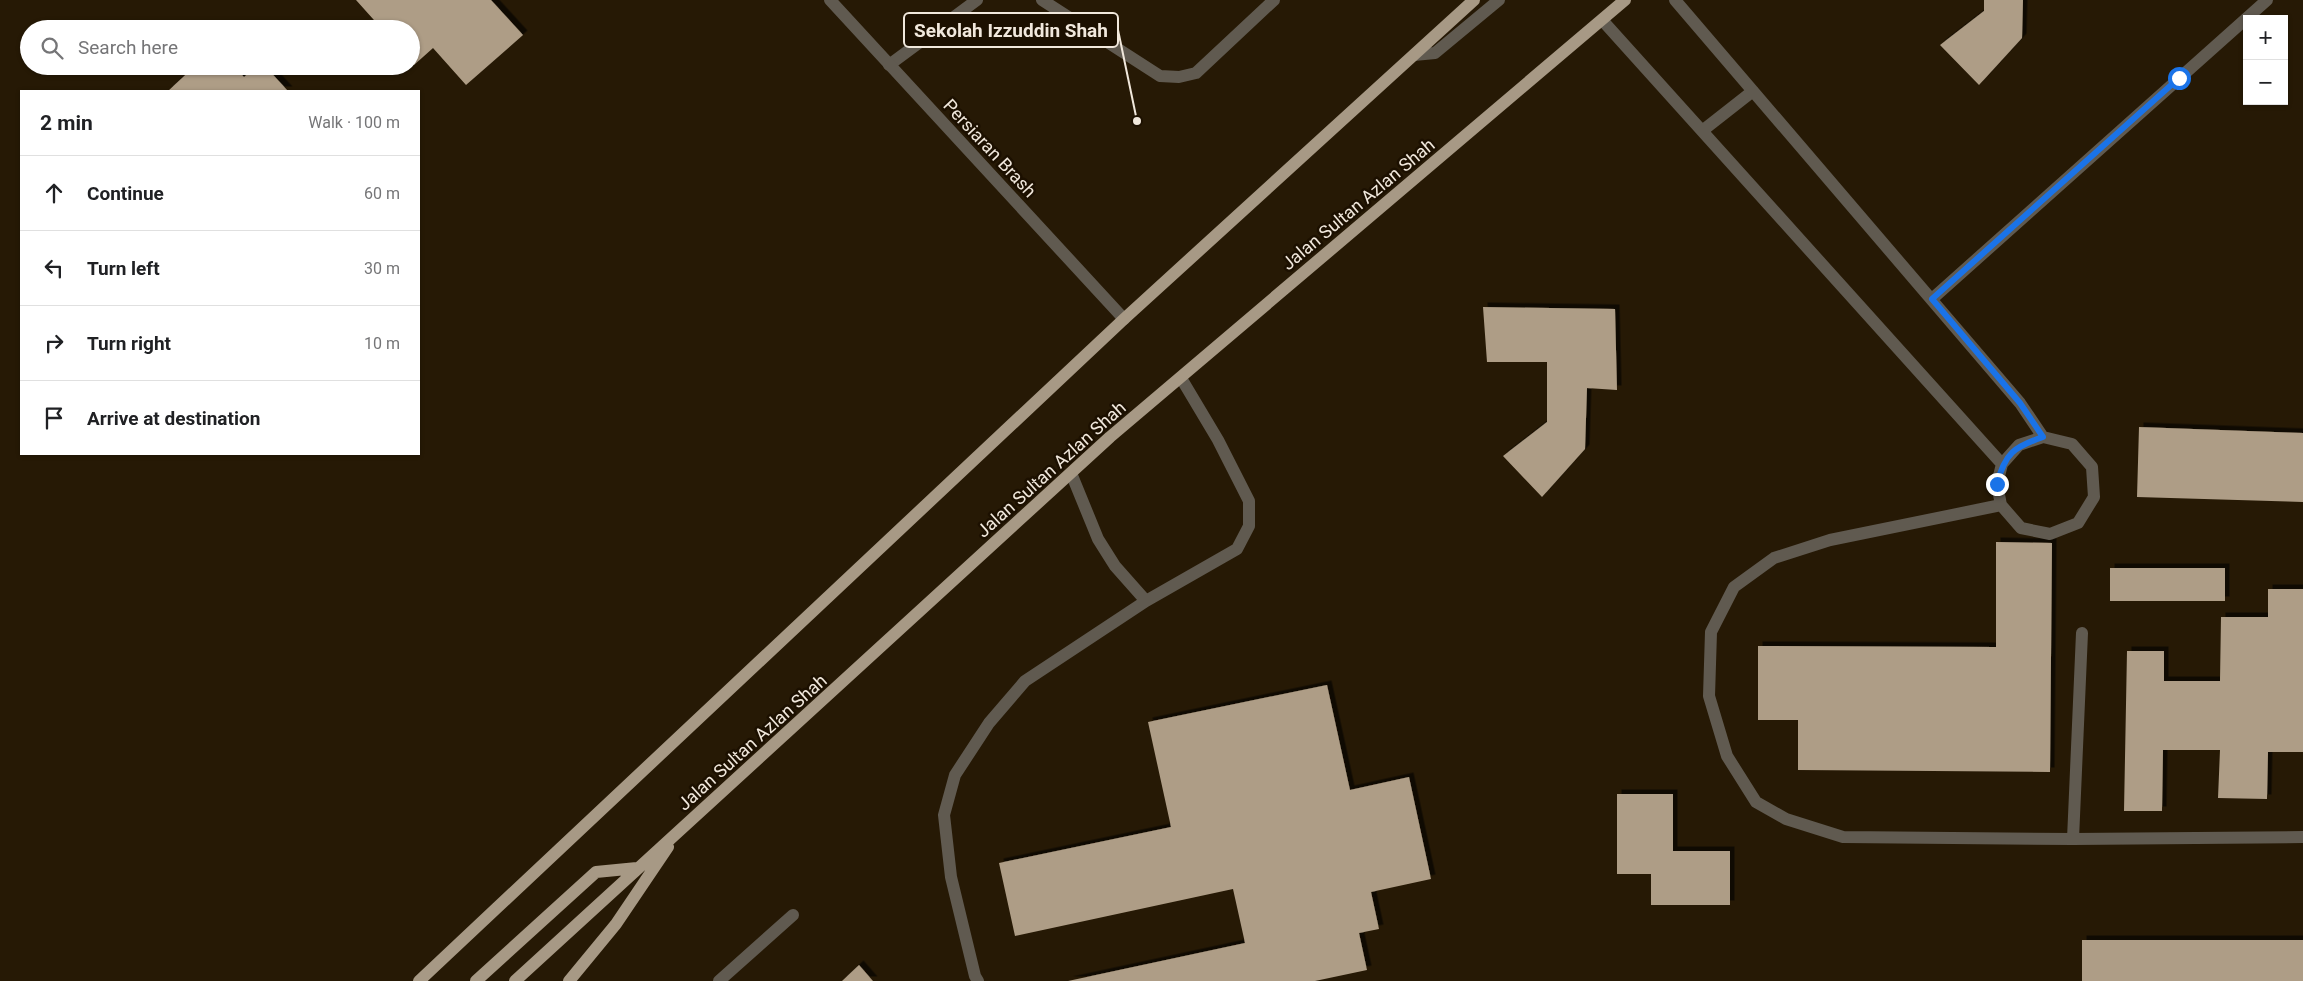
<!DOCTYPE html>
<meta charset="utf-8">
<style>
body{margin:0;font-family:Roboto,sans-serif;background:#f2f2f2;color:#202124}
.controls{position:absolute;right:15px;top:15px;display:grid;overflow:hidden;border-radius:0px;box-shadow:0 1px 4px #0004}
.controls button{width:45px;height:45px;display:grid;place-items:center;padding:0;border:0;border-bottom:1px solid #e0e0e0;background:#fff;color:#202124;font:25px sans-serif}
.stop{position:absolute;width:15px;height:15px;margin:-11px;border:4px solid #1a73e8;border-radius:50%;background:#fff}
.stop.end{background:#1a73e8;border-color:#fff;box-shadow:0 1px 5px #0008}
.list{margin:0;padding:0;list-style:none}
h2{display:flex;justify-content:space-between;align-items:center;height:65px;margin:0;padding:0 20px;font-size:21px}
h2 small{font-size:16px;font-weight:400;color:#757577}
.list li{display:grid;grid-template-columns:32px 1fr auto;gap:15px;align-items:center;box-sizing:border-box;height:75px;padding:0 20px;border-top:1px solid #e0e0e0}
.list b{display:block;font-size:19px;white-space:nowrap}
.list em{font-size:16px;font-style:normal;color:#757577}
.icon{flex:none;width:28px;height:28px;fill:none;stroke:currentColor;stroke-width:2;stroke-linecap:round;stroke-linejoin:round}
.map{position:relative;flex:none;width:2303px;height:981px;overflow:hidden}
.search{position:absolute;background:#fff;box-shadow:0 1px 4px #0004;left:20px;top:20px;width:400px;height:55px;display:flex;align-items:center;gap:12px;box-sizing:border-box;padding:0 18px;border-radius:28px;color:#757577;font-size:19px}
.panel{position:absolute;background:#fff;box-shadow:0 1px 4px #0004;left:20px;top:90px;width:400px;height:365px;border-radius:0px}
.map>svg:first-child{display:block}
.building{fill:#ae9d86;filter:url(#shadow)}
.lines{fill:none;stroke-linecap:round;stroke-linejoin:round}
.service{stroke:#605a50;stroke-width:12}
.minor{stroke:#605a50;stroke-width:12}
.tertiary{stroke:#605a50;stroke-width:12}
.primary{stroke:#a79985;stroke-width:12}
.route{stroke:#1a73e8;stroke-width:6}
.labels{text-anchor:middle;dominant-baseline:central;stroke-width:5;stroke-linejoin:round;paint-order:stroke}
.street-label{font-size:18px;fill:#f1e8dc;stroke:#1c1000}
.leader{fill:none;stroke:#f1e8dc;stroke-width:2}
.callout-dot{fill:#f1e8dc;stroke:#1c1000;stroke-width:2}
.callout{fill:#1c1000;stroke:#f1e8dc;stroke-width:2}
.callout-label{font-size:19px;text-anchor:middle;font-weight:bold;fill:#f1e8dc}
</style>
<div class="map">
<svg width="2303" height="981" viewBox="0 0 2303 981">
<defs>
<filter id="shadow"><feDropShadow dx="4.5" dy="-4.5" stdDeviation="0" flood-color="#0009"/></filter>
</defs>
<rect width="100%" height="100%" fill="#261905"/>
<!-- building -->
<path class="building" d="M 356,0 L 491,0 L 523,35 L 466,85 L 433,48 L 414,65 L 411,62 L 411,29 L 382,29 Z
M 1984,0 L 2023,0 L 2022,38 L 1979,85 L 1940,45 L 1984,11 Z
M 195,66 L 234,66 L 244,77 L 257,66 L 265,66 L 288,91 L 168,91 Z
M 1483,307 L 1615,309 L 1617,390 L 1587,388 L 1585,449 L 1542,497 L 1503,456 L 1547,422 L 1547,362 L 1487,362 Z
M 2139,427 L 2303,433 L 2303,502 L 2137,497 Z
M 1996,542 L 2052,543 L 2050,772 L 1798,770 L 1798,720 L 1758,720 L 1758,646 L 1996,647 Z
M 2110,568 L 2225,568 L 2225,601 L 2110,601 Z
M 2268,589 L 2303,589 L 2303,752 L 2268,752 L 2267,799 L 2218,798 L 2220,750 L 2163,750 L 2162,811 L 2124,811 L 2127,651 L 2164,651 L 2164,681 L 2220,681 L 2221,617 L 2268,617 Z
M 1327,685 L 1350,790 L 1409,777 L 1431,879 L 1371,892 L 1379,929 L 1359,933 L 1367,970 L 1315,981 L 1068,981 L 1245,943 L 1233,889 L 1015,936 L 999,863 L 1171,827 L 1148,722 Z
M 1617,794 L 1673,794 L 1673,851 L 1730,851 L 1730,905 L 1651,905 L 1651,874 L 1617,874 Z
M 2082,940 L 2303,940 L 2303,981 L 2082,981 Z
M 859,965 L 873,981 L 842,981 Z"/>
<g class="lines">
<!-- service -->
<path class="service" d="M 1042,0 L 1160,76 L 1179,77 L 1196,73 L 1274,0
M 1675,0 L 2020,403 L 2043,437
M 1603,21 L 2002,464
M 1414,55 L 1435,53 L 1499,0
M 889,65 L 977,0
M 1702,131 L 1753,91
M 1932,299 L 2267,0
M 2043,437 L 2072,444 L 2092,467 L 2094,497 L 2078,523 L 2050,534 L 2021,528 L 2001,505 L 1997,484 L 2002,464 L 2019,445 Z
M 1071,473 L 1098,539 L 1115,566 L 1146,601 L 1237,549 L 1249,526 L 1249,501 L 1218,440 L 1181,378
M 2001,505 L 1830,540 L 1774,558 L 1734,587 L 1711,632 L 1709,696 L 1727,756 L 1756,802 L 1786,819 L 1843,837 L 2073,839 L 2303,837
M 2073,839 L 2082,633
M 978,981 L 975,976 L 951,877 L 944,815 L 955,775 L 989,723 L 1025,681 L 1146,601"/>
<!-- minor -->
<path class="minor" d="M 719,981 L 793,915"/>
<!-- tertiary -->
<path class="tertiary" d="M 830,0 L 1124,319"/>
<!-- primary -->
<path class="primary" d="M 419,981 L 1124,319 L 1474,0
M 476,981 L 596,872 L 637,868
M 515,981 L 1110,437 L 1625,0
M 569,981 L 616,924 L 668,847"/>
</g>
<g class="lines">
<!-- route -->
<path class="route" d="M 1997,484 C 2005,453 2014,447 2043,437 L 2020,403 L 1932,299 L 2179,78"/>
</g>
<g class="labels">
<!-- street labels -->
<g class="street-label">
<text transform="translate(990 148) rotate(47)">Persiaran Brash</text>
<text transform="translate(1358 204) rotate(-40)">Jalan Sultan Azlan Shah</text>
<text transform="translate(1051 469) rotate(-42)">Jalan Sultan Azlan Shah</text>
<text transform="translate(752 742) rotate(-42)">Jalan Sultan Azlan Shah</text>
</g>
</g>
<!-- callouts -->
<path class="leader" d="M1137 121L1118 30"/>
<circle class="callout-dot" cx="1137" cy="121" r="5"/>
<rect class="callout" x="904" y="13" width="214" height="34" rx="5"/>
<g class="callout-label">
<text x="1011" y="37">Sekolah Izzuddin Shah</text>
</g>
</svg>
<div class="controls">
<button>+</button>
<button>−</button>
</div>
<div class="stop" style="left:2179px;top:78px"></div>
<div class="stop end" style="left:1997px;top:484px"></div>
<div class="search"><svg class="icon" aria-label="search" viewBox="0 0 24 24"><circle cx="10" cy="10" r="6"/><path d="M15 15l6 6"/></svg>Search here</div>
<section class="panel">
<h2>2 min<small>Walk · 100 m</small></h2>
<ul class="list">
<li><svg class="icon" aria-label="ahead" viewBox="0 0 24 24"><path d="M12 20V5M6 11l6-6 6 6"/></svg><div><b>Continue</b></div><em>60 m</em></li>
<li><svg class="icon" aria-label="left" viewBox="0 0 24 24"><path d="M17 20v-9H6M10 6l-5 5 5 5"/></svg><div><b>Turn left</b></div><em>30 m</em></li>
<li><svg class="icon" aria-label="right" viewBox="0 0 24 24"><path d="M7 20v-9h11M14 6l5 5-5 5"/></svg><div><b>Turn right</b></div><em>10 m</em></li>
<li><svg class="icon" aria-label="arrive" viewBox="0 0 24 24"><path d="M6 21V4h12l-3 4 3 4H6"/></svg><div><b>Arrive at destination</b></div></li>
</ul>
</section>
</div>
